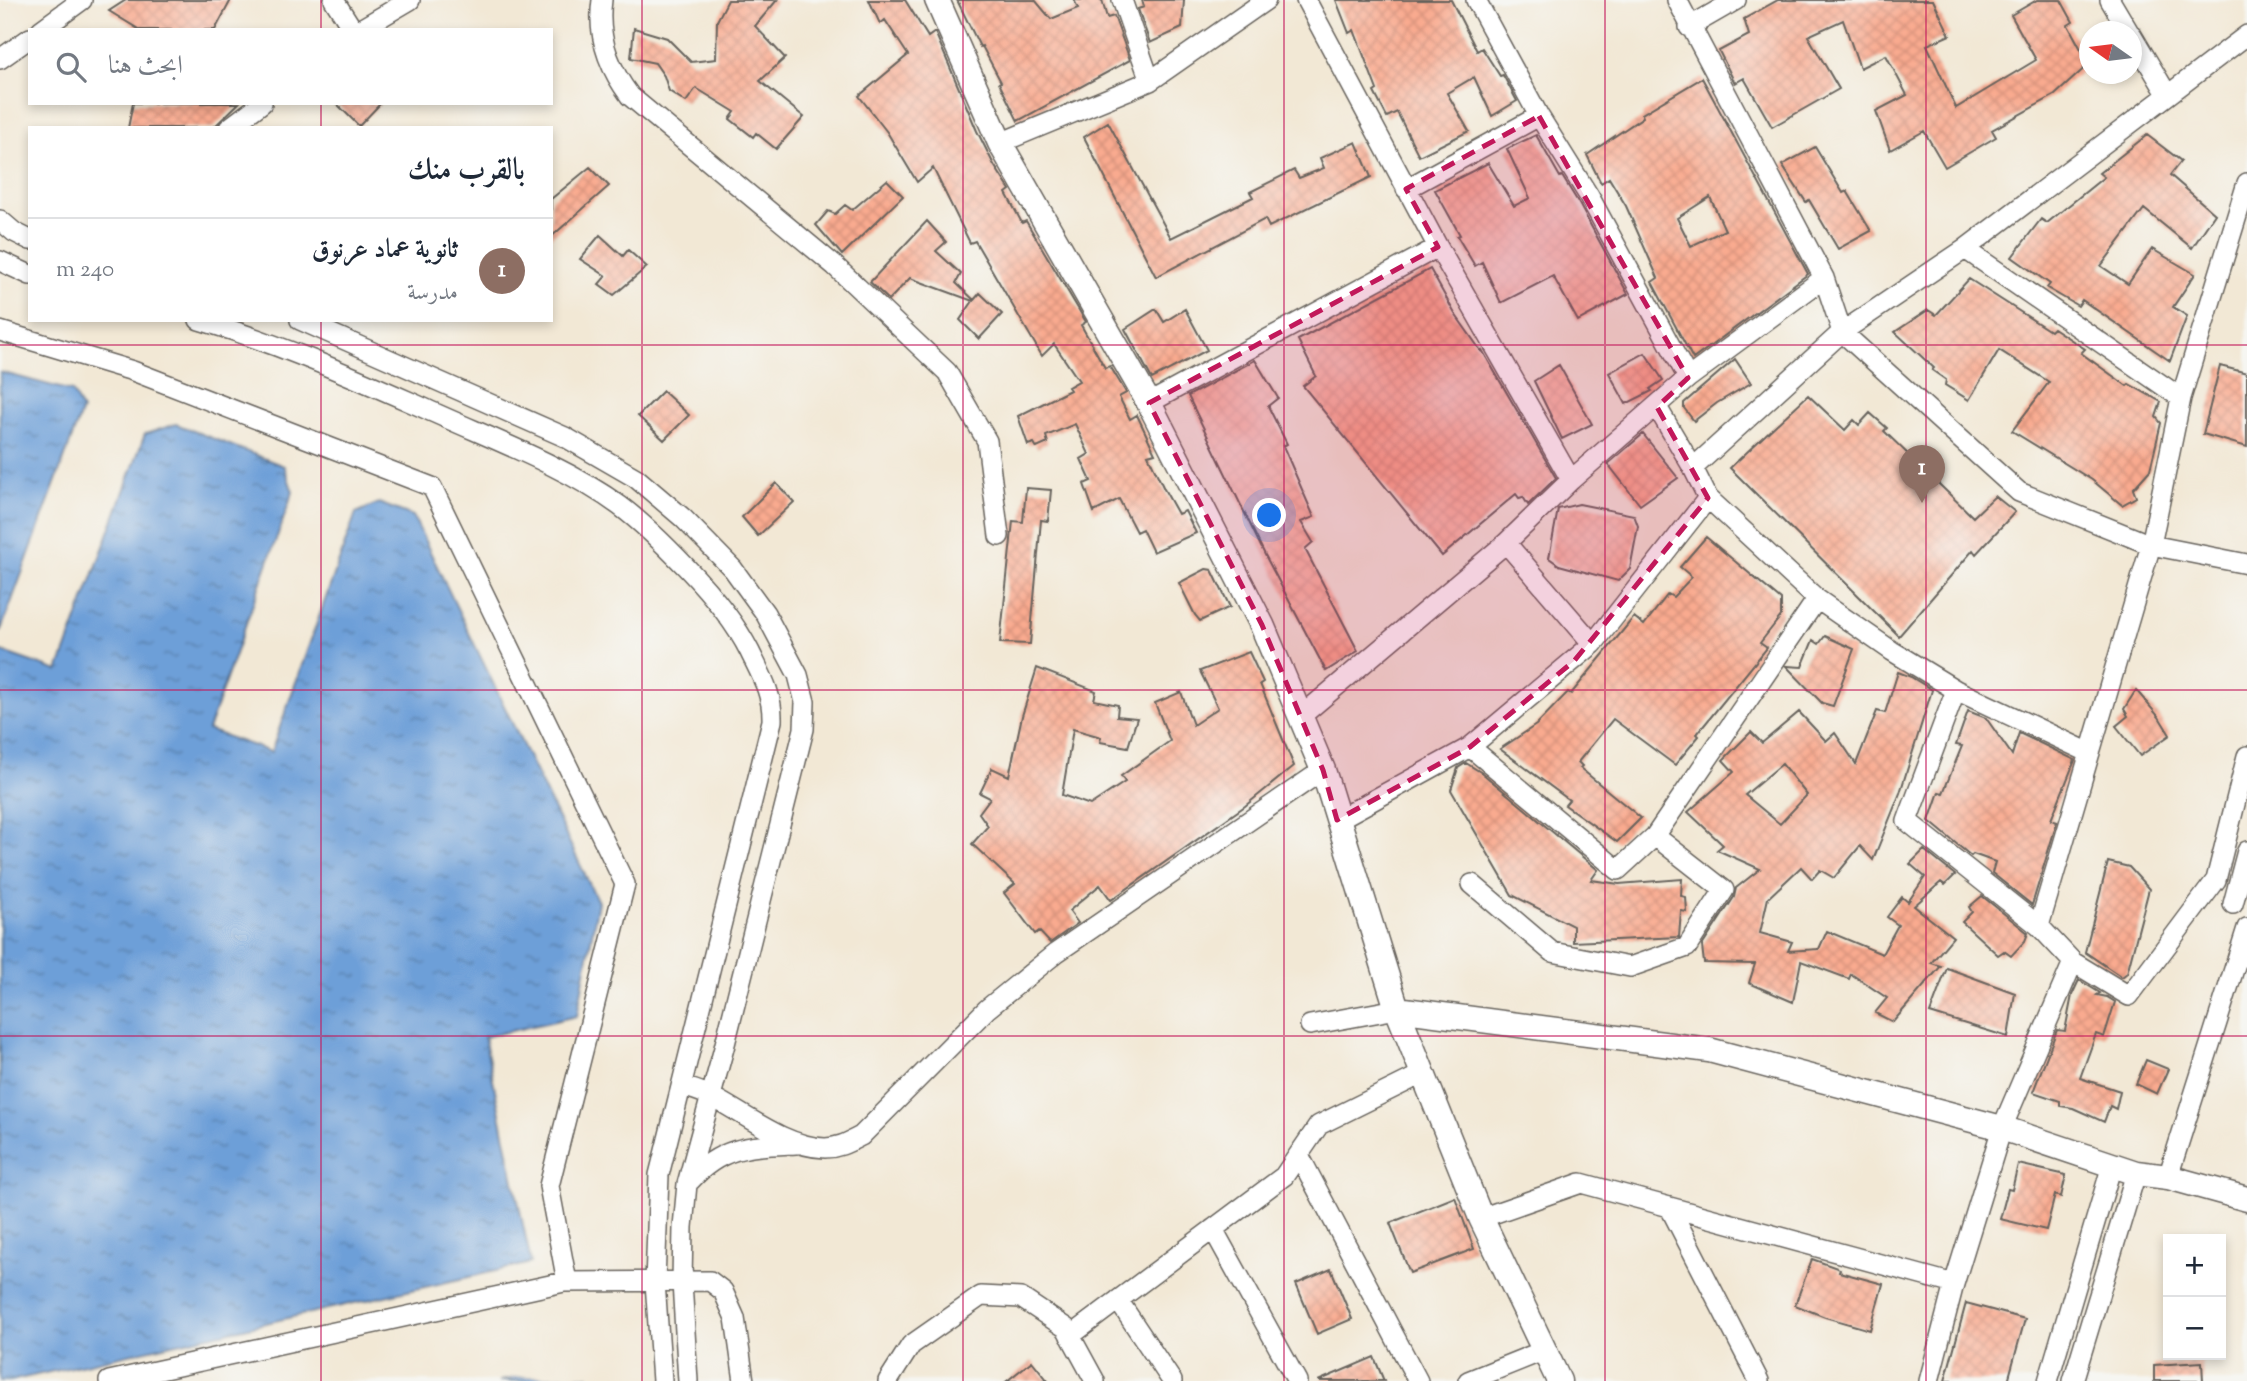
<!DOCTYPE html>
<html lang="ar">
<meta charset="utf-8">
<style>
body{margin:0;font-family:"Sorts Mill Goudy",Amiri,serif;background:#f2f2f3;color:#1f2937;direction:rtl}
.controls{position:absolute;right:21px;bottom:21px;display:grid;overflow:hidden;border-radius:0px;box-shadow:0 4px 10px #0003}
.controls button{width:63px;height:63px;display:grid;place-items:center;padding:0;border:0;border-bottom:2px solid #e0e1e3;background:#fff;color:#1f2937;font:35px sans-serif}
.compass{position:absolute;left:2079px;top:21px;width:63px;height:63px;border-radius:50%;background:#fff;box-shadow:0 4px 10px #0003;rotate:284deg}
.you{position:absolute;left:1270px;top:516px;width:24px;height:24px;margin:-18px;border:5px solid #fff;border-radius:50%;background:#1a73e8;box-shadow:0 0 0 10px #1a73e833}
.badge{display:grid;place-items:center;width:46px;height:46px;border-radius:50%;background:#b45309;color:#fff;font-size:23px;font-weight:700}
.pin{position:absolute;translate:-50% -58px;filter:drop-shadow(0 2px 4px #0008)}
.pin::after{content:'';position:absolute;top:37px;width:24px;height:21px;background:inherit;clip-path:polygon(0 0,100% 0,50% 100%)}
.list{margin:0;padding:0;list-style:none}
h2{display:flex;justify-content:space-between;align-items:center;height:91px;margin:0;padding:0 28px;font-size:30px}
h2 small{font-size:23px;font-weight:400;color:#747a83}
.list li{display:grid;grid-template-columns:46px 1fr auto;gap:21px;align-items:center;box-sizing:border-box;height:105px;padding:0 28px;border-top:2px solid #e0e1e3}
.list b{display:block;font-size:26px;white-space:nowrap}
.list p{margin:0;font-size:23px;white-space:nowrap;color:#747a83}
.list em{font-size:23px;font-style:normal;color:#747a83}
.icon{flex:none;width:38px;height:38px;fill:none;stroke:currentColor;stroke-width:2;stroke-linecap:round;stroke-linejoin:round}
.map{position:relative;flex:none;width:2247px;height:1381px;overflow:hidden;direction:ltr}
.search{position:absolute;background:#fff;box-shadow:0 4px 10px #0003;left:28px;top:28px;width:525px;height:77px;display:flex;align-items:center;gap:18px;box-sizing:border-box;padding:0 24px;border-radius:0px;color:#747a83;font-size:26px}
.panel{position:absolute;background:#fff;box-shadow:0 4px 10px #0003;left:28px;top:126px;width:525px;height:196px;border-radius:0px;direction:rtl}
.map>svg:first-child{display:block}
.water{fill:url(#water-ripples);stroke:#445e7a;stroke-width:2}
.pier{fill:#f2e8d5}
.building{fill:url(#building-cross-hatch);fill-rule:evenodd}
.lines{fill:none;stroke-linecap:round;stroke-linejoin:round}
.minor-casing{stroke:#67635d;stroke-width:22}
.major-casing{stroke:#67635d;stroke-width:27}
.minor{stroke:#fff;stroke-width:19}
.major{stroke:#fff;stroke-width:24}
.marked{fill:#c2185b;fill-opacity:0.2;stroke:#c2185b;stroke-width:5;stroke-dasharray:14 9;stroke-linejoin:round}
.grid{fill:none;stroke:#c2185b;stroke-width:2;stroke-opacity:0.55}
</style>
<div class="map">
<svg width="2247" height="1381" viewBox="0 0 2247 1381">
<defs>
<pattern id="water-ripples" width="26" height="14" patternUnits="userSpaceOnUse" patternTransform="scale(1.75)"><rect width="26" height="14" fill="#6d9fd8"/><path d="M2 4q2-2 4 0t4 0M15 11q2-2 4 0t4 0" fill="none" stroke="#5981ae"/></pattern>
<pattern id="building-cross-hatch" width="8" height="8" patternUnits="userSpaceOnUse" patternTransform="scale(1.75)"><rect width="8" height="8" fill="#f9aa8f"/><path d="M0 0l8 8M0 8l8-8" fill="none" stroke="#d5927b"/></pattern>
</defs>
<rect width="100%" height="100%" fill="#f6f6f2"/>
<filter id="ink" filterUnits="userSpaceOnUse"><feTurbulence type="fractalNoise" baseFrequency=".0143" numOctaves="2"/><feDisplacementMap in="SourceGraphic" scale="14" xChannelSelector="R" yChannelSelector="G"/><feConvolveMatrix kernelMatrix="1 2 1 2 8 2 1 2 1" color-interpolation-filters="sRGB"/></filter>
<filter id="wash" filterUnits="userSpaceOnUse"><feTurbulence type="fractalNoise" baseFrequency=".00686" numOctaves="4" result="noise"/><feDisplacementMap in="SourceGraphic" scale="28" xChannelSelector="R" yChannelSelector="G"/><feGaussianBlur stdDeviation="1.57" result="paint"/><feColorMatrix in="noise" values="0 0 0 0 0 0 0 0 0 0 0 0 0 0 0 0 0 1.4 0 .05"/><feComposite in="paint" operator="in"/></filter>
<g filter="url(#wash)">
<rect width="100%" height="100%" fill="#f2e8d5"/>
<!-- water -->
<path class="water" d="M 0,372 L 72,391 L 82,410 L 0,633 Z
M 176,424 L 284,466 L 293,492 L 208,730 L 271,752 L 356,513 L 379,503 L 413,516 L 598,902 L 577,1016 L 484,1037 L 531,1263 L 10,1381 L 0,1381 L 0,651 L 58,671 L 145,434 Z
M 588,1375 L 588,1381 L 499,1381 L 515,1377 Z"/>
<!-- pier -->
<path class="pier" d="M 588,1372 L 588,1375 L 515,1377 L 496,1381 L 498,1378 L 515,1374 Z"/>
<g id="blocks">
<!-- building -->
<path class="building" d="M 126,0 L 231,0 L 215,30 L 140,30 L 109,11 Z
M 728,0 L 777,0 L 755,26 L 785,58 L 760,81 L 804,117 L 776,149 L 756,133 L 753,137 L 730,119 L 735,112 L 696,88 L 686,102 L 669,91 L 664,76 L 655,63 L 631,58 L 634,28 L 667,38 L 691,62 L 716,59 L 717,21 Z
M 869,0 L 905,0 L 928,37 L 935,32 L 977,131 L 994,165 L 1010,190 L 1006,193 L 1022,223 L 1026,221 L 1086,322 L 1081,325 L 1105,368 L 1110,366 L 1125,391 L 1126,393 L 1119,397 L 1130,419 L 1137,415 L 1155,453 L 1148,455 L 1164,489 L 1178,514 L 1185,511 L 1196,533 L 1153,552 L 1142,529 L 1136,532 L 1119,499 L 1094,512 L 1084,484 L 1091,481 L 1081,459 L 1089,454 L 1075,424 L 1046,436 L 1048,443 L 1037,448 L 1034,443 L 1028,445 L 1018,416 L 1070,390 L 1068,387 L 1079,381 L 1054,344 L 1042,356 L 975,241 L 970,243 L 933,168 L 917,182 L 887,132 L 859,96 L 908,55 L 885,20 L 880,24 Z
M 957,0 L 1035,0 L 1051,19 L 1078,8 L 1074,0 L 1102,0 L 1107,18 L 1114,16 L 1130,60 L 1018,121 L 999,83 L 1001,82 L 982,46 L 980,47 Z
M 1142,0 L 1184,0 L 1182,28 L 1150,43 L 1138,9 L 1144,7 Z
M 1336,0 L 1451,0 L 1477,51 L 1482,48 L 1500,76 L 1503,75 L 1517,101 L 1492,116 L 1474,77 L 1447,93 L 1469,131 L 1419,156 L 1397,112 L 1387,117 L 1374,92 L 1377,90 L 1354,30 L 1349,33 Z
M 1778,0 L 1933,0 L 1950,35 L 1927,45 L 1956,108 L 2036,60 L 2011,15 L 2037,0 L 2061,0 L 2073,22 L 2068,25 L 2089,64 L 2055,95 L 1992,130 L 1996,137 L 1945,167 L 1924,131 L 1890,150 L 1876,111 L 1907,95 L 1886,55 L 1860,68 L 1843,20 L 1808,36 L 1839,89 L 1772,127 L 1744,78 L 1735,83 L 1719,51 L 1749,35 L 1744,19 Z
M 1702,78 L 1808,274 L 1693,359 L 1652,282 L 1658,278 L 1626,206 L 1609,178 L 1601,183 L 1587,155 L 1643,117 L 1642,114 ZM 1710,197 L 1725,230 L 1691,246 L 1677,218 Z
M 133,103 L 239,103 L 213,128 L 128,128 Z
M 336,103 L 381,103 L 359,126 Z
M 1108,122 L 1171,238 L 1253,197 L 1250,192 L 1294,170 L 1299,178 L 1324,168 L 1320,158 L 1356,142 L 1371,177 L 1269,227 L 1265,219 L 1156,277 L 1084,137 Z
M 1536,135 L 1560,177 L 1562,176 L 1578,202 L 1628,294 L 1578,321 L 1553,276 L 1501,303 L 1482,262 L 1475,266 L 1457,236 L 1460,235 L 1435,190 L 1488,163 L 1514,206 L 1530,198 L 1507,149 Z
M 2147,135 L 2181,161 L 2170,175 L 2215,214 L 2192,248 L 2144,209 L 2101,266 L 2128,284 L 2152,249 L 2195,274 L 2173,307 L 2187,316 L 2170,361 L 2082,300 L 2078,306 L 2047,288 L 2050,284 L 2012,257 L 2041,219 L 2047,223 L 2104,177 L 2099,173 Z
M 1815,147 L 1843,193 L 1847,191 L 1871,231 L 1838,249 L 1809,200 L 1806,202 L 1782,165 Z
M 590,167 L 609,186 L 551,237 L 551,199 Z
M 887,180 L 903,196 L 842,255 L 816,225 L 828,211 L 835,214 L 845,205 L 852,210 Z
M 927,221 L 946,242 L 936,251 L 961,274 L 956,283 L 974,300 L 980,293 L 1002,314 L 979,339 L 960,320 L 973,301 L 910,278 L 889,300 L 870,282 Z
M 600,235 L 623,256 L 628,250 L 647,267 L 614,295 L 599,284 L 606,276 L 580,259 Z
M 1430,269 L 1455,314 L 1481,351 L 1482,350 L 1556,478 L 1528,505 L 1523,497 L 1519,498 L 1516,494 L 1442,556 L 1303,386 L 1316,376 L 1298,340 Z
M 1969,279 L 2050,331 L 2053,328 L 2085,349 L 2081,353 L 2127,386 L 2129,384 L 2161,402 L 2156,417 L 2161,423 L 2150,470 L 2133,489 L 2136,497 L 2122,505 L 2092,480 L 2012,431 L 2049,382 L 1999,350 L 1969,400 L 1945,385 L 1946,380 L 1932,370 L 1934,368 L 1895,332 L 1928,310 L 1936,315 Z
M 1156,309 L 1164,322 L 1185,309 L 1207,350 L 1152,379 L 1125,329 Z
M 1645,353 L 1663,380 L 1650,389 L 1652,391 L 1626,404 L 1609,373 Z
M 1735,359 L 1751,383 L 1717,403 L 1694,421 L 1684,408 L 1684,403 Z
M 1255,360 L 1278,398 L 1268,406 L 1287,444 L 1283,446 L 1314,517 L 1301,522 L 1313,542 L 1305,549 L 1358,651 L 1326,671 L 1265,555 L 1188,396 Z
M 1559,365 L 1592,424 L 1562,439 L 1534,381 Z
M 2220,366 L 2247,373 L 2247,447 L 2203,434 Z
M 663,391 L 689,415 L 664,440 L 638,416 Z
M 1808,395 L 1845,430 L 1854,420 L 1859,425 L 1870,413 L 1887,428 L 1884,431 L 1973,517 L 1995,496 L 2015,512 L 1976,554 L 1973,550 L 1899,636 L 1730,468 Z
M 1643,434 L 1678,478 L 1640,505 L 1608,464 Z
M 776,483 L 794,502 L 758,536 L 742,517 Z
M 1026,488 L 1051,490 L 1048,521 L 1041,520 L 1030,644 L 1000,643 L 1013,521 L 1023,522 Z
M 1579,504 L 1634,515 L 1638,526 L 1630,569 L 1618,581 L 1559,565 L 1549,558 L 1558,509 Z
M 1706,537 L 1781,600 L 1781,616 L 1760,643 L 1767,648 L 1697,734 L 1699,736 L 1675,765 L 1613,719 L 1578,762 L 1582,766 L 1580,768 L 1641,818 L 1617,842 L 1565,805 L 1569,800 L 1500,749 L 1536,725 L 1568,692 L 1571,694 L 1634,617 L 1644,625 L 1668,594 L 1673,597 L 1692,577 L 1680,567 Z
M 1206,569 L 1212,570 L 1230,607 L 1200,621 L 1195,615 L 1179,583 Z
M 1825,636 L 1854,649 L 1833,706 L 1822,703 L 1786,666 L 1802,667 L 1813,640 L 1819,644 Z
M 1249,652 L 1263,682 L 1260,684 L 1294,766 L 1245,806 L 1111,900 L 1100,885 L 1069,911 L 1078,923 L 1050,943 L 1039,931 L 1035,934 L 1004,893 L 1015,884 L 972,844 L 988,826 L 979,813 L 990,798 L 980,793 L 992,768 L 1009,776 L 1022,716 L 1037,668 L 1096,691 L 1094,700 L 1118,705 L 1117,716 L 1137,718 L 1128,747 L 1100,742 L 1101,737 L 1073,729 L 1062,795 L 1090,805 L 1125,782 L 1121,776 L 1170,741 L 1155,703 L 1181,692 L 1193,725 L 1218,708 L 1200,671 Z
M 1898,672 L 1911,677 L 1932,690 L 1900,793 L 1873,860 L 1860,846 L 1834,878 L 1820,870 L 1812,879 L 1801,867 L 1768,898 L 1760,933 L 1792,942 L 1788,951 L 1819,949 L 1827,931 L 1882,954 L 1898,925 L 1887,917 L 1902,897 L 1908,902 L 1925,877 L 1910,864 L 1924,850 L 1955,875 L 1945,885 L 1941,882 L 1914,906 L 1953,937 L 1931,963 L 1941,966 L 1893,1022 L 1875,1013 L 1887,998 L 1851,974 L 1849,979 L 1801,961 L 1793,1002 L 1749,983 L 1755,964 L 1704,963 L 1702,946 L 1734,897 L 1736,888 L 1760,869 L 1717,850 L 1723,845 L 1688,812 L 1734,772 L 1723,760 L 1751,732 L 1762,743 L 1799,712 L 1826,741 L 1835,733 L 1856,764 L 1877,711 L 1885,713 ZM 1782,764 L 1807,795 L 1780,824 L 1745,795 Z
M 2136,690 L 2159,717 L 2170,735 L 2140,756 L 2116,726 L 2128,716 L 2124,709 Z
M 1968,711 L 1986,718 L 2012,755 L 2019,733 L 2075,760 L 2051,820 L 2057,822 L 2032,905 L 1992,873 L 1995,862 L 1973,854 L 1971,856 L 1929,821 L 1939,792 L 1943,793 L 1962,746 L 1956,745 Z
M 1466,763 L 1482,773 L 1598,870 L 1591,880 L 1619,884 L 1682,879 L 1681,896 L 1686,897 L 1687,912 L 1681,911 L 1679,937 L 1573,942 L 1573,926 L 1512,895 L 1451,790 L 1458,768 Z
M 2108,862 L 2129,867 L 2149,889 L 2127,973 L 2122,977 L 2085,952 Z
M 1982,896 L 2028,933 L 2025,941 L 2011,956 L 2004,951 L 1998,955 L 1962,922 L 1972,912 L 1969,907 Z
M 1947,968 L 2015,993 L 2008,1037 L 1930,1013 Z
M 2079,980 L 2100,993 L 2097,995 L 2107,997 L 2115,1002 L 2104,1037 L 2096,1034 L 2080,1078 L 2120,1091 L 2116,1109 L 2110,1106 L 2104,1122 L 2073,1108 L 2060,1106 L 2060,1101 L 2033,1092 L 2057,1030 L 2065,1031 L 2072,995 Z
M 2146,1060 L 2168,1069 L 2157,1094 L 2136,1084 Z
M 2018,1164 L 2066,1175 L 2061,1197 L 2055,1195 L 2046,1230 L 2000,1219 L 2008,1189 L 2012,1190 Z
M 1455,1197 L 1474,1249 L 1410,1273 L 1390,1223 Z
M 1812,1259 L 1840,1269 L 1839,1272 L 1883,1284 L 1870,1330 L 1825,1317 L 1795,1305 Z
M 1331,1269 L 1352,1319 L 1317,1334 L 1296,1284 Z
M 1966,1303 L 2025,1319 L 2008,1381 L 1945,1381 Z
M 1374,1357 L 1384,1381 L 1318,1381 Z
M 1032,1361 L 1048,1381 L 1007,1381 Z
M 2202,1362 L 2203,1381 L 2154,1381 L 2154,1365 Z"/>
</g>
</g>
<g filter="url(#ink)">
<use href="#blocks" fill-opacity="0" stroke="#67635d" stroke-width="2"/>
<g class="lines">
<defs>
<path id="minor" d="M 334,0 L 353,30
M 602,0 C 597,36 608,67 630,96 L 835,266 L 947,372 L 987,441 L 999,536
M 1122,0 L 1150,81
M 1306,0 L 1438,247 L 1571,480
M 1476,0 L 1539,116 L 1589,196 L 1688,378
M 1677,0 L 1824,278 L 1842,332 L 2019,492 L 2151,545 L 2247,564
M 2110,0 L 2129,32
M 1689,27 L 1736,0
M 41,30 L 82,0
M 359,30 L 410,0
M 2132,35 L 2167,94
M 0,59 L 30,38
M 229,128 L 262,103
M 1000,143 L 1150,81 L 1266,0
M 1406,189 L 1539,116
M 0,220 L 14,232 L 30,240
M 1965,249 L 2181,398
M 0,261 L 30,275
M 199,320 C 278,343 351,376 426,409 C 489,438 564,465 620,506 C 644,524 666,546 686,567 C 711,593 734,620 750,652 C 761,675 773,694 772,721 L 659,1175 L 655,1282 L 662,1381
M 300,320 L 565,437 L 636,478 L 683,518 L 733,569 L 765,613 L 798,675 L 805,702 L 804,729 L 724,1048 L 687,1184 L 683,1227 L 682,1282 L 688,1381
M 0,331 L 133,371 L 432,487 L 625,884 L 549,1186 L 567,1282
M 1149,403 L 1438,247
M 1657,407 L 1693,468 L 1708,498 L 1817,599 L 1892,651 L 1956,690 L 1907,821 L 2039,926 L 2073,962 L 2129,996 L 2216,880 L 2247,756
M 1693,468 L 1842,332 L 1965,249 L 2247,35
M 1506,543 L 1593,644
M 1956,690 L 2090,753
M 1300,717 L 1506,543 L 1571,480 L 1688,378 L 1824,278
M 1470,747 L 1618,870 L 1655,836 L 1817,599
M 1337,820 L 1470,747 L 1593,644 L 1708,498
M 1472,884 L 1552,952 L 1630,967 L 1687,947 L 1724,890 L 1655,836
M 2233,904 L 2247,851
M 2039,926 L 2151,545 L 2181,398 L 2247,183
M 1310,1025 L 1397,1009
M 682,1086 C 692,1089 703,1092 712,1097 C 745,1114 785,1147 825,1148 C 839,1148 849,1142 861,1136 L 987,1009 L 1056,953 L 1323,770
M 1299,1155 L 1418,1381
M 2168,1177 L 2247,928
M 690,1181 C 722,1145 751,1146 796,1144
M 1670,1208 L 1759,1381
M 1481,1218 L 1581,1183 L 1954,1284
M 1213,1229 L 1297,1381
M 1118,1300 L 1172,1381
M 1070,1336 L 1284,1176 L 1319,1125 L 1424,1073
M 109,1381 L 564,1282 L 710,1281 L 723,1291 L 735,1318 L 744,1381
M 888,1381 L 911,1345 L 981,1296 L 1021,1298 L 1066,1328 L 1095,1381
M 1468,1381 L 1545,1350
M 1929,1381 L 1954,1284 L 2002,1128 L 2073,962
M 2048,1381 L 2112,1165
M 2073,1381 L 2136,1173"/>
<path id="major" d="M 937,0 L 1000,143 L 1149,403 L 1262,625 L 1323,770 L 1397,1009 L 1481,1218 L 1559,1381
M 1397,1009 L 1709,1050 L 2002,1128 L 2136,1173 L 2168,1177 L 2247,1199"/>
</defs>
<!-- minor casing -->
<use href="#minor" class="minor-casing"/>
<!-- major casing -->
<use href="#major" class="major-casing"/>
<!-- minor -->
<use href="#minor" class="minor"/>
<!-- major -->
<use href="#major" class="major"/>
</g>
</g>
<!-- marked area -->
<path class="marked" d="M 1539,116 L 1688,378 L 1657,407 L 1708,498 L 1574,661 L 1470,747 L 1337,820 L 1323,770 L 1262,625 L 1149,403 L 1438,247 L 1406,189 Z"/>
<!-- grid -->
<path class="grid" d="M 321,0 L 321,30M 642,0 L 642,1381M 963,0 L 963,1381M 1284,0 L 1284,1381M 1605,0 L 1605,1381M 1926,0 L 1926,1381M 321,103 L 321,128M 321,320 L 321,1381M 0,345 L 2247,345M 0,690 L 2247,690M 0,1036 L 2247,1036"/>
</svg>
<div class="controls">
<button>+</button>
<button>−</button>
</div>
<svg class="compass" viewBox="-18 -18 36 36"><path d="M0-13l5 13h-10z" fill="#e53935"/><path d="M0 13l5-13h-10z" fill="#747a83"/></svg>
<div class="you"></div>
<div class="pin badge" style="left:1922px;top:503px;background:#8d6e63">1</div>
<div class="search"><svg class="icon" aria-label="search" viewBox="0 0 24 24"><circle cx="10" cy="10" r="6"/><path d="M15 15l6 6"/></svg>ابحث هنا</div>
<section class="panel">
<h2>بالقرب منك<small></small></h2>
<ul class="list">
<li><span class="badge" style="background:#8d6e63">1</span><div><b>ثانوية عماد عرنوق</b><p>مدرسة</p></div><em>240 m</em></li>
</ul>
</section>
</div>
